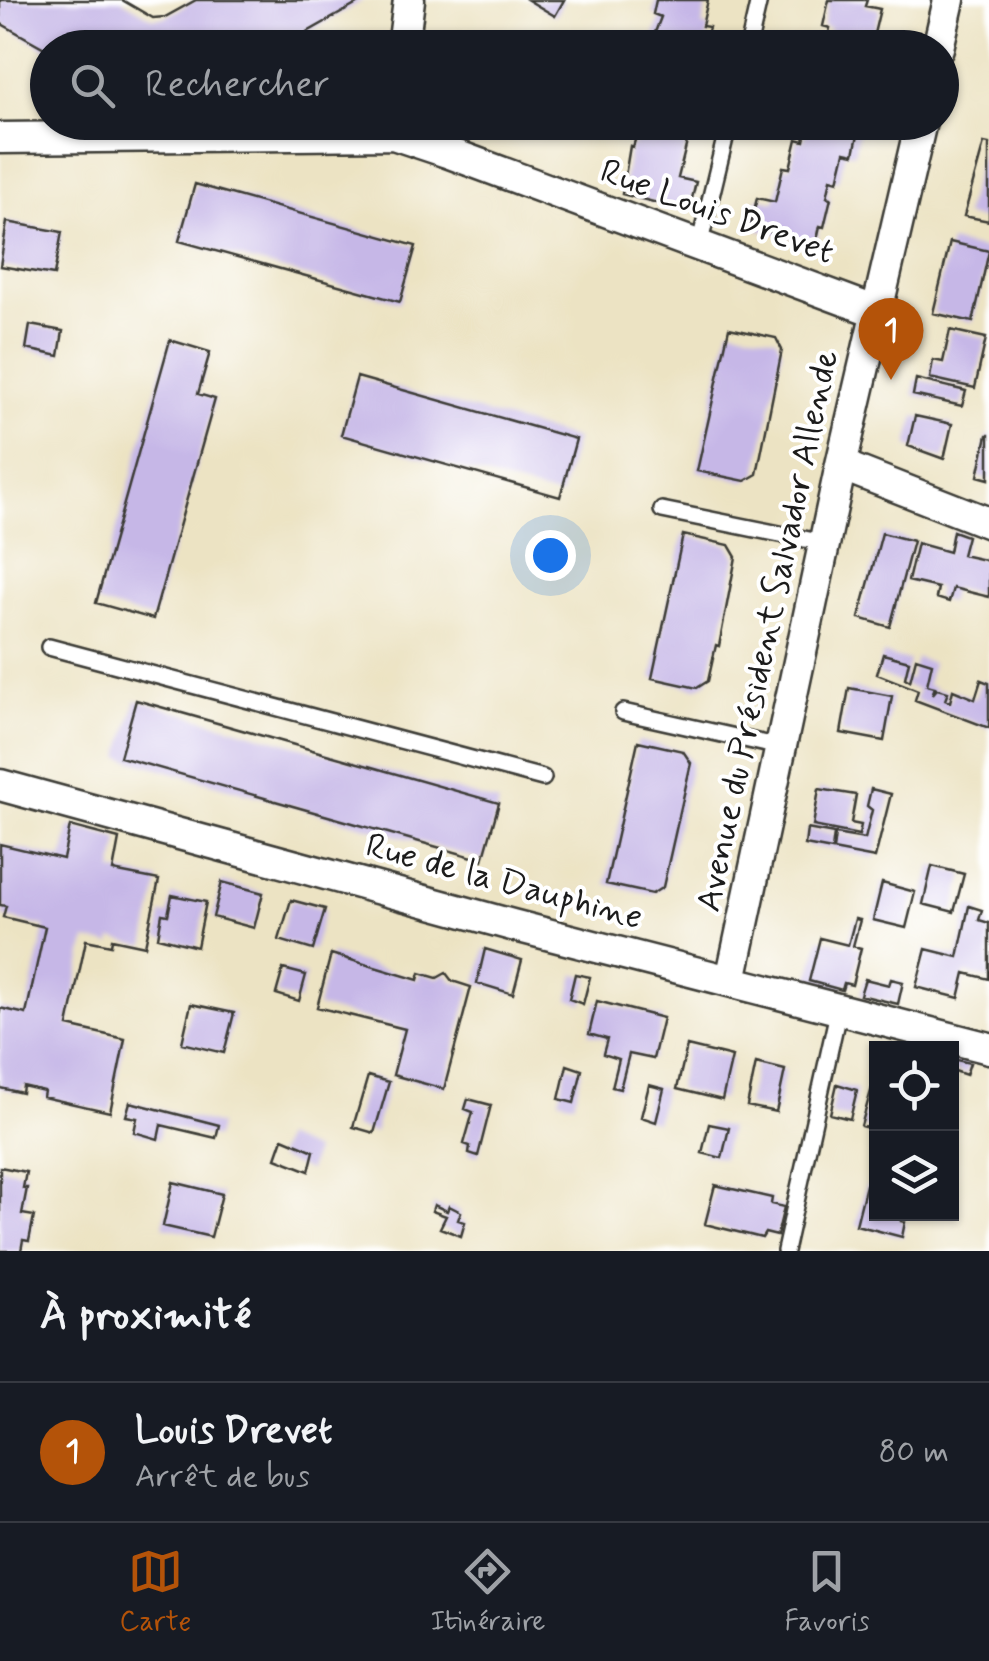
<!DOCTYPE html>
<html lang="fr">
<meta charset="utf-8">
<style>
body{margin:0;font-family:Mynerve,sans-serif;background:#242831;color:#f1f3f6}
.controls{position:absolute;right:30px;bottom:30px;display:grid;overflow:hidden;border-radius:0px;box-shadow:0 2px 8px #0004}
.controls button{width:90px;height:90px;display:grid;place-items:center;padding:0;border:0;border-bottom:2px solid #363941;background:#171b24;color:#f1f3f6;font:50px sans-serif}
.you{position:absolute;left:550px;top:555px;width:35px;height:35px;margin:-25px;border:8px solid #fff;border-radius:50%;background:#1a73e8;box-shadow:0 0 0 15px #1a73e833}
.badge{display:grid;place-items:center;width:65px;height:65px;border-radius:50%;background:#b45309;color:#fff;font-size:32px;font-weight:700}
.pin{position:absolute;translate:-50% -82px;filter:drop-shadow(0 2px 5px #0008)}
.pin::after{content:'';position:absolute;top:52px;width:35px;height:30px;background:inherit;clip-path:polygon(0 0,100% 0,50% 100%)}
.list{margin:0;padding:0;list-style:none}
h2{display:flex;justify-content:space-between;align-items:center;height:130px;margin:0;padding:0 40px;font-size:42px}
h2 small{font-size:32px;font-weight:400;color:#9ea1a6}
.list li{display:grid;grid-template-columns:65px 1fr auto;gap:30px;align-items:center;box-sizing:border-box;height:140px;padding:0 40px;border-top:2px solid #363941}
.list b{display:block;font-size:38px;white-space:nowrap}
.list p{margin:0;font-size:32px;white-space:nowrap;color:#9ea1a6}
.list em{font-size:32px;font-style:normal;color:#9ea1a6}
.icon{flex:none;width:55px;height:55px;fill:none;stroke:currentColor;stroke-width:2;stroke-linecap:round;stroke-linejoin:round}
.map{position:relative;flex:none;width:989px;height:1251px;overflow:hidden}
.search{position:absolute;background:#171b24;box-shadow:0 2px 8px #0004;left:30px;right:30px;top:30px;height:110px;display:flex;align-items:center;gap:25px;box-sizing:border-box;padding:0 35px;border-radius:55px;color:#9ea1a6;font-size:38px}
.sheet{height:270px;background:#171b24}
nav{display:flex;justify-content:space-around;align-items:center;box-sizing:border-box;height:140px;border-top:2px solid #363941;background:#171b24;font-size:28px;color:#9ea1a6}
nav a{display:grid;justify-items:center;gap:5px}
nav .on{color:#b45309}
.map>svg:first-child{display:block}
.building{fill:#c6b7e7}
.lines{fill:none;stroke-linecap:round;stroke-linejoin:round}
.lane-casing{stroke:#3b3a35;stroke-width:20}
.street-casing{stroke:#3b3a35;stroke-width:35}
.lane{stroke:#fff;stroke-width:15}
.street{stroke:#fff;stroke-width:30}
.labels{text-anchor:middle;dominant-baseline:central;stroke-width:8;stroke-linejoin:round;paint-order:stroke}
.street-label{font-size:35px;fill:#1c1c1c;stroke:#fff}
</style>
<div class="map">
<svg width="989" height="1251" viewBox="0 0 989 1251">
<rect width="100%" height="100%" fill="#fff"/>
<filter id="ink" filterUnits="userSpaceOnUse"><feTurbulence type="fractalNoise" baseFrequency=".01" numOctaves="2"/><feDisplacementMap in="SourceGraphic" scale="20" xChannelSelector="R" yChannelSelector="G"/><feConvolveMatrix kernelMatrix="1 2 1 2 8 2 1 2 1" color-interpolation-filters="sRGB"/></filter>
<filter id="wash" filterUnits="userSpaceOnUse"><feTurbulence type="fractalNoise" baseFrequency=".0048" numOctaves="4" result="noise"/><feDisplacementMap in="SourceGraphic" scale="40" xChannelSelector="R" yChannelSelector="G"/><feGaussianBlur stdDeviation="2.25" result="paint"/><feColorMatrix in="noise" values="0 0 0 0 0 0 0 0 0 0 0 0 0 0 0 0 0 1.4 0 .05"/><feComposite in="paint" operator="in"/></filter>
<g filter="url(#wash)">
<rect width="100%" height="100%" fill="#ece3c3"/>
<g id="blocks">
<!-- building -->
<path class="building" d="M 0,0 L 122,0 L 153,18 L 165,17 L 196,0 L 364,0 L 279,48 L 48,50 L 0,23 Z
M 528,0 L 564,0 L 555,16 Z
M 656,0 L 708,0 L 702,26 L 709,27 L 704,48 L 649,48 L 661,17 L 653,14 Z
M 829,0 L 867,0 L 865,6 L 880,9 L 873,38 L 881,39 L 879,48 L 826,48 L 830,28 L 823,26 Z
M 633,122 L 684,122 L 679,141 L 687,142 L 678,178 L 696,182 L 689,211 L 622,194 L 630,146 L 633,147 L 638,130 L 631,128 Z
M 808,122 L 860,125 L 854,154 L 845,152 L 838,181 L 831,179 L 827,197 L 831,198 L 824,227 L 820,226 L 816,244 L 750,227 L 757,198 L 775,202 L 783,167 L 790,168 L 797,139 L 804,141 Z
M 984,143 L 989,144 L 989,221 L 964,216 Z
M 195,184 L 416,246 L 400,302 L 179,241 Z
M 7,222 L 62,232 L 54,275 L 0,266 Z
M 950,242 L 989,251 L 973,322 L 933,313 Z
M 30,325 L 63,331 L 59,356 L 26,349 Z
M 729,328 L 776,338 L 782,350 L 757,474 L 745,481 L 697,471 Z
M 950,330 L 986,338 L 975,388 L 930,378 L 933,360 L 943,362 Z
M 170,340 L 210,352 L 198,394 L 215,399 L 153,619 L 96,603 Z
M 357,377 L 576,439 L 560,497 L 341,435 Z
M 916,379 L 966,391 L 962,406 L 913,395 Z
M 915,416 L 952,424 L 944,459 L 908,446 Z
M 987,435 L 989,435 L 989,479 L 978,476 Z
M 953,531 L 967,536 L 962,555 L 989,561 L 989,597 L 953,588 L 949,602 L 936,598 L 938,588 L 908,581 L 917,543 L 949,552 Z
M 882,533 L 913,541 L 890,627 L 859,618 Z
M 683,535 L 729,545 L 736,557 L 719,646 L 716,645 L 708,681 L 697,688 L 652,678 Z
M 883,654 L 909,661 L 905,678 L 910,681 L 916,658 L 932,663 L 927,685 L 935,687 L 932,695 L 937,689 L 948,692 L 945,700 L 950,702 L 953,690 L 975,699 L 981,680 L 989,683 L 989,728 L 915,700 L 918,690 L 877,674 Z
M 849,688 L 892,696 L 884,741 L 841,733 Z
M 136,700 L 499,803 L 483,860 L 120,757 Z
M 638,741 L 683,751 L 691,763 L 663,887 L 652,894 L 606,884 Z
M 819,789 L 856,795 L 851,823 L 861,825 L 859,835 L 813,826 Z
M 871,789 L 891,794 L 875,858 L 833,850 L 835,834 L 865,839 L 872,810 L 867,806 Z
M 70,826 L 119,839 L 113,871 L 159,880 L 145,946 L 112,939 L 111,945 L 86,940 L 68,1026 L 125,1039 L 110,1112 L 43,1097 L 44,1091 L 23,1086 L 22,1093 L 0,1088 L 0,1008 L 26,1014 L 45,927 L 3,917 L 6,906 L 0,905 L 0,844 L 63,859 Z
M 807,829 L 834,834 L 832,850 L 805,845 Z
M 932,866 L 964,874 L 954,912 L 923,904 Z
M 222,882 L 263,893 L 254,928 L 213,917 Z
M 882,883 L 915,892 L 906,928 L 873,920 Z
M 172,895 L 206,902 L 197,947 L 158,937 L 162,914 L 168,915 Z
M 291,900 L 325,909 L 313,950 L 279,940 Z
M 969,906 L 982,910 L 979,920 L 989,923 L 989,979 L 965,973 L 959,998 L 916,987 L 926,949 L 958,957 Z
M 855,919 L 860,920 L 853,946 L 861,948 L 852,985 L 844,983 L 842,990 L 809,981 L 820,938 L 848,945 Z
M 485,949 L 522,960 L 513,994 L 477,983 Z
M 331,954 L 418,980 L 420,973 L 437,978 L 446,973 L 452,981 L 471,987 L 444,1089 L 393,1075 L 405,1029 L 317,1007 Z
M 283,969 L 306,975 L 299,1001 L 276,994 Z
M 575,974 L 590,977 L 583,1004 L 569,999 Z
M 865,979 L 889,985 L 891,979 L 903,982 L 898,1004 L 860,995 Z
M 597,1001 L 663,1018 L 653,1059 L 629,1054 L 620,1089 L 612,1087 L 619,1059 L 603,1054 L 607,1039 L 589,1034 Z
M 191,1004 L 234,1013 L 224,1053 L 182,1043 Z
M 687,1046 L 732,1057 L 722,1100 L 677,1089 Z
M 952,1059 L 970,1063 L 966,1075 L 952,1070 Z
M 756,1063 L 785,1070 L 776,1112 L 747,1106 Z
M 567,1065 L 582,1070 L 574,1103 L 559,1099 Z
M 368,1076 L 389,1082 L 374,1133 L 353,1127 Z
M 875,1077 L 876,1077 L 876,1130 L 861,1126 Z
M 837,1084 L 857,1090 L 850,1119 L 830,1114 Z
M 649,1085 L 664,1089 L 656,1122 L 641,1117 Z
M 468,1099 L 491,1105 L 478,1156 L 469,1153 L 470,1146 L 464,1144 L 473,1112 L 465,1109 Z
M 130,1102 L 219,1125 L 216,1138 L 161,1125 L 158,1139 L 134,1132 L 137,1118 L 126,1116 Z
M 709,1124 L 729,1128 L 722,1158 L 702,1153 Z
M 283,1138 L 314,1151 L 309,1171 L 276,1158 Z
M 0,1167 L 26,1172 L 23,1188 L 27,1188 L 22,1214 L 34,1216 L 29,1241 L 23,1240 L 21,1251 L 0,1251 Z
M 173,1182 L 222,1194 L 211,1237 L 163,1226 Z
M 715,1185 L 772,1198 L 771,1204 L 784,1207 L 777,1236 L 765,1233 L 762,1238 L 705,1224 Z
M 866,1185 L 876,1188 L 876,1214 L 903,1214 L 901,1221 L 905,1222 L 902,1237 L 856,1225 Z
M 434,1205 L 447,1211 L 449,1206 L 461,1212 L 458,1220 L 465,1222 L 461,1236 L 440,1228 L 446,1216 L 432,1211 Z"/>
</g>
</g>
<g filter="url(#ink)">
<use href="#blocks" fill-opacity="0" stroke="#3b3a35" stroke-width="2.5"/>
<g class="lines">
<defs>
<path id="lane" d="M 748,48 L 759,0
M 699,246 L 729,122
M 662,510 L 824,543
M 49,647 L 543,778
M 623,712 L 780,747
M 785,1251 L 839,1008"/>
<path id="street" d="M 403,48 L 409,0
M 938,48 L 949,0
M 0,138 L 393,134 L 447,152 L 877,312
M 841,465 L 989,523
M 0,785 L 512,925 L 989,1048
M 731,980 L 841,465 L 921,122"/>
</defs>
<!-- lane casing -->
<use href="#lane" class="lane-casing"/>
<!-- street casing -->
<use href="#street" class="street-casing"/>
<!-- lane -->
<use href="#lane" class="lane"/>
<!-- street -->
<use href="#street" class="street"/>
</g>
</g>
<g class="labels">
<!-- street labels -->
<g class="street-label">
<text transform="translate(717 212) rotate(20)">Rue Louis Drevet</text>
<text transform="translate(768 631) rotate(-78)">Avenue du Président Salvador Allende</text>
<text transform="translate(504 882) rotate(15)">Rue de la Dauphine</text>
</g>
</g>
</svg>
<div class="controls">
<button><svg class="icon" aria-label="locate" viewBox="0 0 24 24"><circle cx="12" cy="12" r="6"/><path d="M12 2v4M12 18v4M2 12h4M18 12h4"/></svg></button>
<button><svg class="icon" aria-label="layers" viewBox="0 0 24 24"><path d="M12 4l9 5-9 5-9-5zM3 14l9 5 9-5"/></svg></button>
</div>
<div class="you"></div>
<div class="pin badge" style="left:891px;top:380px">1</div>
<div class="search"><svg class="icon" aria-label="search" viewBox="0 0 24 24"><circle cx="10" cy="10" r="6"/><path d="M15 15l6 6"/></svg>Rechercher</div>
</div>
<section class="sheet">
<h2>À proximité<small></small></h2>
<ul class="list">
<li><span class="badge">1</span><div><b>Louis Drevet</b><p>Arrêt de bus</p></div><em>80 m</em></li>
</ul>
</section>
<nav>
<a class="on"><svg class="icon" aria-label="map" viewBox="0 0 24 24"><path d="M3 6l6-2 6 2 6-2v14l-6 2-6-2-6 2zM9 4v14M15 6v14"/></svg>Carte</a>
<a><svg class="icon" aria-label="directions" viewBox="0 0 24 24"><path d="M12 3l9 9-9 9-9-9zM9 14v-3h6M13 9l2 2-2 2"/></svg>Itinéraire</a>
<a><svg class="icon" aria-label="saved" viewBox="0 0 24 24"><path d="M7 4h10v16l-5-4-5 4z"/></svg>Favoris</a>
</nav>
